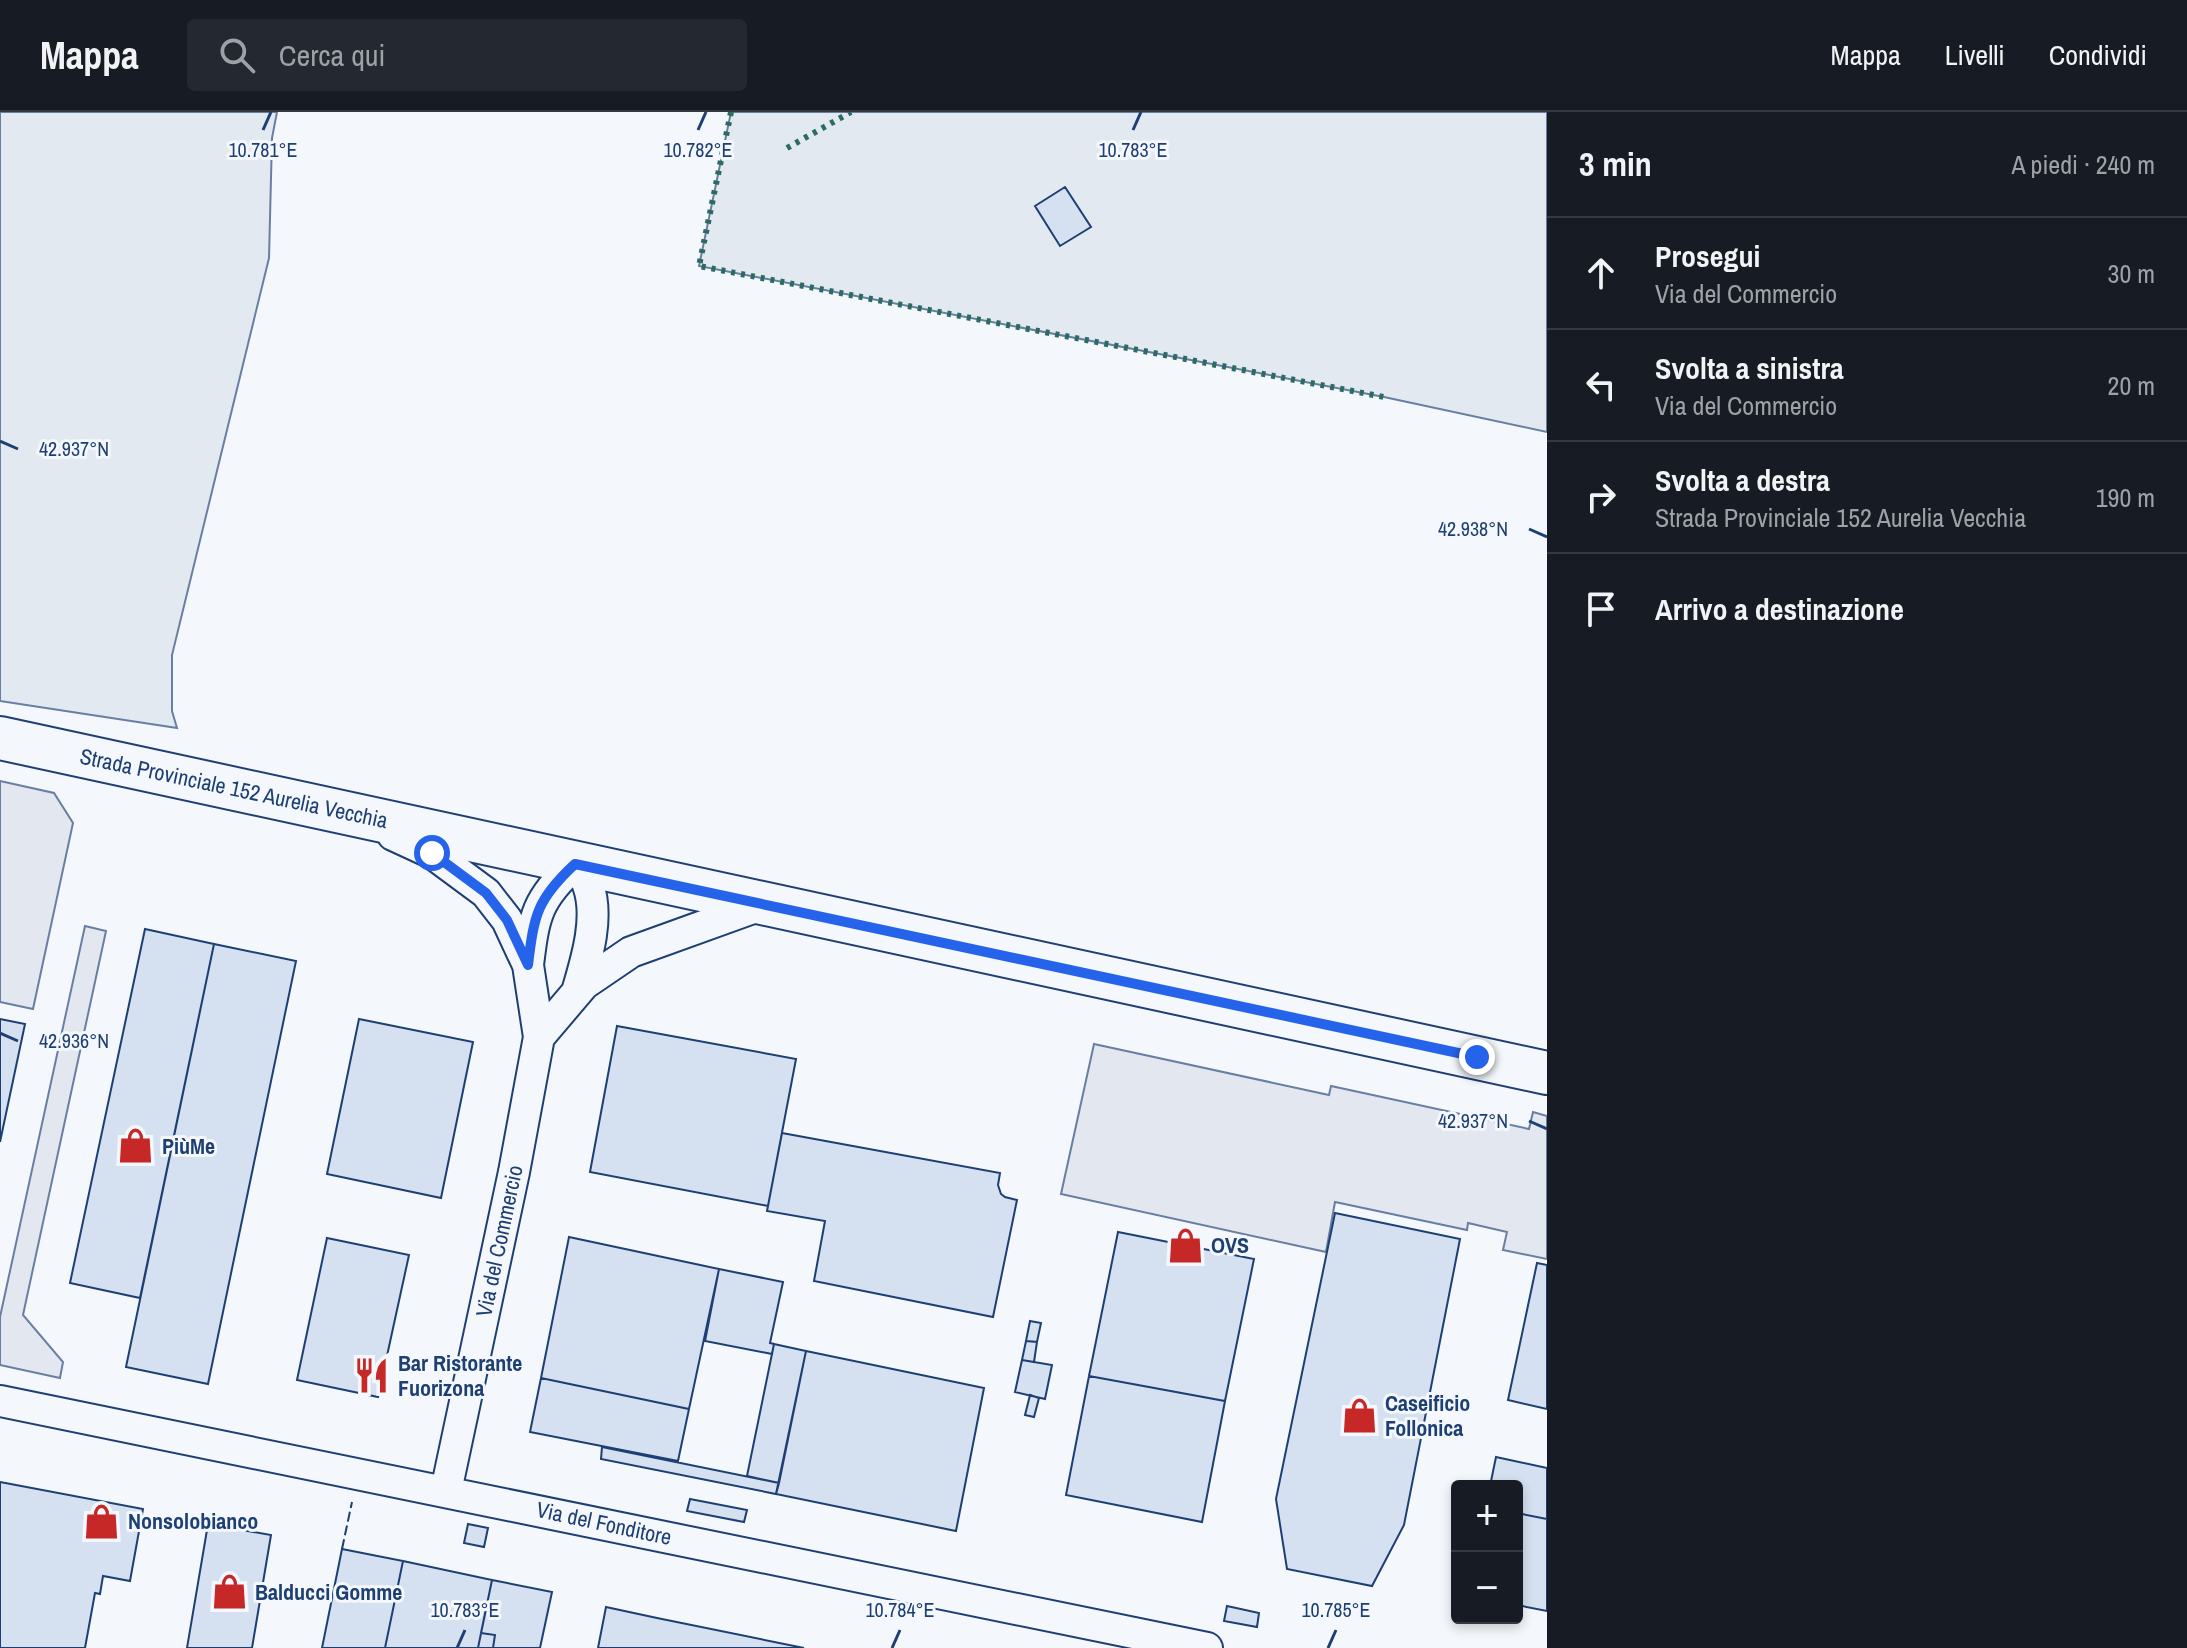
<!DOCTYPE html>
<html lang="it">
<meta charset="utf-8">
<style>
body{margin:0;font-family:"Archivo Narrow",sans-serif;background:#242831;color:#f1f3f6}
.controls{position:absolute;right:24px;bottom:24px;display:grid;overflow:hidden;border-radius:8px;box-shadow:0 4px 12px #0003}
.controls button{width:72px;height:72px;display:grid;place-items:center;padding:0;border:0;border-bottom:2px solid #363941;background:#171b24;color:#f1f3f6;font:40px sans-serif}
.stop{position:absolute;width:24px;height:24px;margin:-18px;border:6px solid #2563eb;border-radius:50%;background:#fff}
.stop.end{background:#2563eb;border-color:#fff;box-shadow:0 2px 8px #0008}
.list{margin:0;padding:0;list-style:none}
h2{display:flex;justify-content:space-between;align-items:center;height:104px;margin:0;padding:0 32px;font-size:34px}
h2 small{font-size:26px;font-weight:400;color:#9ea1a6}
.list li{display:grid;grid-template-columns:52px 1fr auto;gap:24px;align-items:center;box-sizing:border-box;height:112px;padding:0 32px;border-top:2px solid #363941}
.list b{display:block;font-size:30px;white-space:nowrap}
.list p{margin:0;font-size:26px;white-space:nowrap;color:#9ea1a6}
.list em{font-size:26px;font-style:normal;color:#9ea1a6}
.icon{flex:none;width:44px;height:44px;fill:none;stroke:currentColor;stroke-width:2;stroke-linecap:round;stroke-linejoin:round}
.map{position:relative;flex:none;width:1547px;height:1536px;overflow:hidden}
header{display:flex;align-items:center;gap:48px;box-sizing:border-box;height:112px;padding:0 40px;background:#171b24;border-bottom:2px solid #363941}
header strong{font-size:38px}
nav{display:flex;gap:44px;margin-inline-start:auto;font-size:28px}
.search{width:560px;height:72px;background:#242831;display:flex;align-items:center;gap:20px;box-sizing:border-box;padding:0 28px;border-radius:8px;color:#9ea1a6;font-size:30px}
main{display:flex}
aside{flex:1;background:#171b24}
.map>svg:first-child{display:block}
.green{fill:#e3e9f0;stroke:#687fa3;stroke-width:2}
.parking{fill:#e3e8f0;stroke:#687fa3;stroke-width:2}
.building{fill:#d5e0f0;stroke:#1d3f73;stroke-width:2}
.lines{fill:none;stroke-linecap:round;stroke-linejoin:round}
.street-casing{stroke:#1d3f73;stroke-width:34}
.secondary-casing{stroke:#1d3f73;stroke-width:46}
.street{stroke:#f4f7fb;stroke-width:30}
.secondary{stroke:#f4f7fb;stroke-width:42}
.hedge{stroke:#2c6c60;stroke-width:6;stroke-dasharray:4 6;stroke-linecap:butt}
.fence{stroke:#1d3f73;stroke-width:2;stroke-dasharray:10 4;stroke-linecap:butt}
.route{stroke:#2563eb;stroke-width:10}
.ticks{fill:none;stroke:#1d3f73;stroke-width:3}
.labels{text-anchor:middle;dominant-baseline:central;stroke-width:6;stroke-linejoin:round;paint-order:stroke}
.street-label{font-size:22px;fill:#1d3f73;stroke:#f4f7fb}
.poi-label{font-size:22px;font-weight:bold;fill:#1d3f73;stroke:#f4f7fb;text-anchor:start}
.ticks-label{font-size:20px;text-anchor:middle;fill:#1d3f73;stroke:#f4f7fb;stroke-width:6;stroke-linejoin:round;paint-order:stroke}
</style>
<header>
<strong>Mappa</strong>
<div class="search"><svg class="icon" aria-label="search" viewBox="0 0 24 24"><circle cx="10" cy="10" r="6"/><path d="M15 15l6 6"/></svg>Cerca qui</div>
<nav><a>Mappa</a><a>Livelli</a><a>Condividi</a></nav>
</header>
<main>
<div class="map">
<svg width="1547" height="1536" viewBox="0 0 1547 1536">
<rect width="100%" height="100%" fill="#f4f7fb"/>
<!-- green -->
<path class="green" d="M 0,0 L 277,0 L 272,26 L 269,146 L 172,543 L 172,599 L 177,616 L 0,589 Z
M 731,0 L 1547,0 L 1547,320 L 1384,285 L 699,154 Z"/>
<!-- parking -->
<path class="parking" d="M 0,669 L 54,681 L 73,711 L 33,897 L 0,890 Z
M 85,814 L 106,819 L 23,1203 L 63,1250 L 60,1266 L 0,1253 L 0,1205 Z
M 1094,932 L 1329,983 L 1331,974 L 1529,1017 L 1533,1000 L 1547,1004 L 1547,1147 L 1503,1138 L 1507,1120 L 1468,1111 L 1467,1118 L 1335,1090 L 1326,1140 L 1061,1082 Z"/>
<!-- building -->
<path class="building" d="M 1065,75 L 1091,115 L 1060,134 L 1035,94 Z
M 145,817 L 214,832 L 140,1186 L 70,1171 Z
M 214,832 L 296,849 L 208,1272 L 126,1255 Z
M 0,907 L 25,912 L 0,1030 Z
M 359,907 L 473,930 L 441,1086 L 327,1062 Z
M 617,914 L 796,947 L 768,1094 L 590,1060 Z
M 782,1021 L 1000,1061 L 998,1073 L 1001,1082 L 1005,1085 L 1017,1088 L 993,1205 L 814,1169 L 825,1109 L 767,1099 Z
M 1335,1101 L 1460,1127 L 1404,1413 L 1372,1474 L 1287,1457 L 1276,1387 Z
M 1118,1120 L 1254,1147 L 1225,1289 L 1089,1264 Z
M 569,1125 L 719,1157 L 689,1297 L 541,1266 Z
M 327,1126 L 409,1143 L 378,1285 L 297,1268 Z
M 1537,1151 L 1547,1153 L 1547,1297 L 1508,1288 Z
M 719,1157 L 783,1170 L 770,1231 L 774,1232 L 772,1242 L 705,1229 Z
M 1030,1209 L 1041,1211 L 1037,1230 L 1026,1229 Z
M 1026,1229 L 1037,1230 L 1034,1250 L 1022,1248 Z
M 774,1232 L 806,1239 L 779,1371 L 747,1364 Z
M 806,1239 L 984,1276 L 956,1419 L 776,1382 Z
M 1022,1248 L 1052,1253 L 1045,1287 L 1015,1280 Z
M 1089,1264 L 1225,1289 L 1202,1410 L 1066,1383 Z
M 541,1266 L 689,1297 L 678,1349 L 530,1320 Z
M 1030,1283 L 1039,1286 L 1034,1305 L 1025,1303 Z
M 602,1335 L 779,1371 L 776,1382 L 601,1347 Z
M 1496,1345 L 1547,1356 L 1547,1407 L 1517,1401 L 1517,1374 L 1490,1374 Z
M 0,1370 L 143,1397 L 130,1469 L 103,1464 L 100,1482 L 95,1481 L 85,1536 L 0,1536 Z
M 690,1387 L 747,1398 L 744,1410 L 687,1399 Z
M 1517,1401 L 1547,1407 L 1547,1499 L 1517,1493 Z
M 208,1412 L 271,1423 L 252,1536 L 187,1536 Z
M 468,1412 L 488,1416 L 484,1435 L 464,1431 Z
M 342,1437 L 403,1449 L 385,1536 L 322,1536 Z
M 403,1449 L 492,1468 L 478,1536 L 385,1536 Z
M 492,1468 L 552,1480 L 540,1536 L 493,1536 L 495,1523 L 481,1521 Z
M 1227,1494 L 1259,1501 L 1257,1515 L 1224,1509 Z
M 606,1495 L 657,1506 L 804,1536 L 598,1536 Z
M 481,1521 L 495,1523 L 493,1536 L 478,1536 Z"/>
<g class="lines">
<defs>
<path id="street" d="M 393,723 L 432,741 L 486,781 L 507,808 L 528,853 L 539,925 L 514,1060 L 446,1379
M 528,853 C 534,803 537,787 575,752 C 579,758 586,766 588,773 C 600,806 586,849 577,880
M 539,925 L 584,872 L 631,840 L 764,792
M 0,1289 L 1207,1536"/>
<path id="secondary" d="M 0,626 L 1547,961"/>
</defs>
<!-- street casing -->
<use href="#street" class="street-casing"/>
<!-- secondary casing -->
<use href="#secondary" class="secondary-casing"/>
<!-- street -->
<use href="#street" class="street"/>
<!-- secondary -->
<use href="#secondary" class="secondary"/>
<!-- hedge -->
<path class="hedge" d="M 731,0 L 699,154 L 1384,285
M 787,36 L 851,0"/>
<!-- fence -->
<path class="fence" d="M 342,1437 L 352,1390"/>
</g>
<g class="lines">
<!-- route -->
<path class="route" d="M 432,741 L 486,781 L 507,808 L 528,853 C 534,803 537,787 575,752 L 1477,945"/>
</g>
<!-- ticks -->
<path class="ticks" d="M 263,18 L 271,0M 698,18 L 706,0M 1133,18 L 1141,0M 0,329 L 18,337M 1529,417 L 1547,425M 0,921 L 18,929M 1529,1009 L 1547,1017M 457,1536 L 465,1518M 892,1536 L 900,1518M 1328,1536 L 1336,1518"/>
<!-- icons -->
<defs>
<symbol id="shop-bare" viewBox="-9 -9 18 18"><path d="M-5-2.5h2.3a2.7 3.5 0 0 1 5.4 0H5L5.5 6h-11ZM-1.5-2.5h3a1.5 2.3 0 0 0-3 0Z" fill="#c62828" stroke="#f4f7fb" stroke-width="2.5" paint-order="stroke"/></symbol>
<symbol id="restaurant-bare" viewBox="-9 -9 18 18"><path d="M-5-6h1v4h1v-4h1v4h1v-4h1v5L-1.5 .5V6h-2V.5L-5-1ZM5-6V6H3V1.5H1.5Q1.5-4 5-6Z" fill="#c62828" stroke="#f4f7fb" stroke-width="2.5" paint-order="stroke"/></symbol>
</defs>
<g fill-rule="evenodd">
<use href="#shop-bare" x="110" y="1008" width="51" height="51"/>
<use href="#shop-bare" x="1160" y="1108" width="51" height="51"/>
<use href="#restaurant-bare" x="346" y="1238" width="51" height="51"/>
<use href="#shop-bare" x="1334" y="1278" width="51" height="51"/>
<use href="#shop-bare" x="76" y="1384" width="51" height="51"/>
<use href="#shop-bare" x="204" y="1454" width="51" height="51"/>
</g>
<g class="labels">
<!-- street labels -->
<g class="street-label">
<text transform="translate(234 676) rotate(12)">Strada Provinciale 152 Aurelia Vecchia</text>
<text transform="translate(499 1129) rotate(-78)">Via del Commercio</text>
<text transform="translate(604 1411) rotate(12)">Via del Fonditore</text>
</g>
<!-- poi labels -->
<g class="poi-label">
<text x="162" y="1034">PiùMe</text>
<text x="1211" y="1133">OVS</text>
<text x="398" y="1251">Bar Ristorante<tspan x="398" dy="25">Fuorizona</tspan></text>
<text x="1385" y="1291">Caseificio<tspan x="1385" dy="25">Follonica</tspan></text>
<text x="128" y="1409">Nonsolobianco</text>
<text x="255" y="1480">Balducci Gomme</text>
</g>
</g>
<g class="ticks-label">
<text x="698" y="45">10.782°E</text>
<text x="1133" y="45">10.783°E</text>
<text x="263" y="45">10.781°E</text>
<text x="74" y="344">42.937°N</text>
<text x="1473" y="424">42.938°N</text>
<text x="74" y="936">42.936°N</text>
<text x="1473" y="1016">42.937°N</text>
<text x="465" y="1505">10.783°E</text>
<text x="900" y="1505">10.784°E</text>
<text x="1336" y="1505">10.785°E</text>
</g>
</svg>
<div class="controls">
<button>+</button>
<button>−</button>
</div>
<div class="stop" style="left:432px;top:741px"></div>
<div class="stop end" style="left:1477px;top:945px"></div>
</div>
<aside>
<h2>3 min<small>A piedi · 240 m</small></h2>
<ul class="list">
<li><svg class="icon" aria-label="ahead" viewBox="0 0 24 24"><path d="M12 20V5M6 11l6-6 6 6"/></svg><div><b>Prosegui</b><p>Via del Commercio</p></div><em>30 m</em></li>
<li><svg class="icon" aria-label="left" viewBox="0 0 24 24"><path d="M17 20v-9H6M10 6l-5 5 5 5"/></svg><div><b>Svolta a sinistra</b><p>Via del Commercio</p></div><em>20 m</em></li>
<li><svg class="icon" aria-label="right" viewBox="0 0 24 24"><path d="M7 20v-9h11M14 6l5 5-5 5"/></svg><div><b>Svolta a destra</b><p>Strada Provinciale 152 Aurelia Vecchia</p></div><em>190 m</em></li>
<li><svg class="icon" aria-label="arrive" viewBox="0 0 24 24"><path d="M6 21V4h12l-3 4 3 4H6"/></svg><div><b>Arrivo a destinazione</b></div></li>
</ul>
</aside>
</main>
